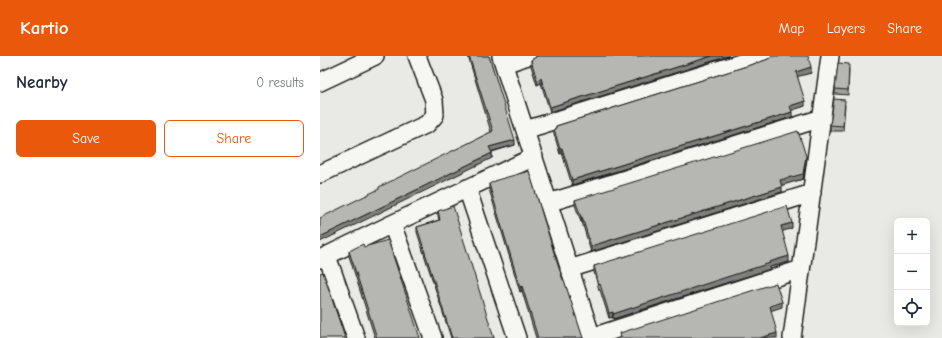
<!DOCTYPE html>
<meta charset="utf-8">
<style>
body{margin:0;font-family:"Comic Neue",sans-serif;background:#f6f6f7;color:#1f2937}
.controls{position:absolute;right:12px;bottom:12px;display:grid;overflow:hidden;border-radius:6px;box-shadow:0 4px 16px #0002}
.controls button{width:36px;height:36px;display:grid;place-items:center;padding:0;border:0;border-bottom:1px solid #e0e1e3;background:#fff;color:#1f2937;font:20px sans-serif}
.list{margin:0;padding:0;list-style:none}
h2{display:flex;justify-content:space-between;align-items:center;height:52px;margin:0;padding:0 16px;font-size:17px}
h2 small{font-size:13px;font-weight:400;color:#747a83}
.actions{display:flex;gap:8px;padding:12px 16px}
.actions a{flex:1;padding:9px 0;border:1px solid #ea580c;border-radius:6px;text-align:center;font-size:14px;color:#ea580c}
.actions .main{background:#ea580c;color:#fff}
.icon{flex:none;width:22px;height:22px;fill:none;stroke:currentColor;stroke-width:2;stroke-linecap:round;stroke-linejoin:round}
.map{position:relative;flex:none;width:622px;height:282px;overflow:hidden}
header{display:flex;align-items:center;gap:24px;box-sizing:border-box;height:56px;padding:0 20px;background:#ea580c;color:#fff}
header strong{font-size:19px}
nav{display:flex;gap:22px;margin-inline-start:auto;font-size:14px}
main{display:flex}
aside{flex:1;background:#fff}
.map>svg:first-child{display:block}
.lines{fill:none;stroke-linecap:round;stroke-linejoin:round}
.street-casing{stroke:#1c1c1c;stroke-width:20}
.street{stroke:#f6f6f2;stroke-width:17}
.wall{fill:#9d9d9a;stroke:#1c1c1c}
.shaded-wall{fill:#7f7f7d;stroke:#1c1c1c}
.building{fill:#b6b6b3;stroke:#1c1c1c}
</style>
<header>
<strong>Kartio</strong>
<nav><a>Map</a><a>Layers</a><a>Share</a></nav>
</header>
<main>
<aside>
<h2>Nearby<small>0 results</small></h2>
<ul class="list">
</ul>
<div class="actions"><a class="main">Save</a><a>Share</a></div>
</aside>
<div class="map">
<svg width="622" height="282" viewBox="0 0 622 282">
<rect width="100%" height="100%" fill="#e9e9e5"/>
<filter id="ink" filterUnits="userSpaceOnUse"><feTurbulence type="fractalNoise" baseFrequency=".025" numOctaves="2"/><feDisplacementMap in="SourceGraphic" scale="8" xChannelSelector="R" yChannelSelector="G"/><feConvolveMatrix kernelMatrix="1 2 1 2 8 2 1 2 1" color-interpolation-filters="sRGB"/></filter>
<g filter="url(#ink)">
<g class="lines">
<defs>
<path id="street" d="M 181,0 L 272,282
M 184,8 L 208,0
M 0,26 L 55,0
M 205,74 L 443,0
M 0,118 L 107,68 L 115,59 L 114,44 L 97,0
M 147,132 L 197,282
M 228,147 L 502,62
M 72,168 L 113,282
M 7,200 L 36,282
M 0,203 L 72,168 L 214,101
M 249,213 L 492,137
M 272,281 L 481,213
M 472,282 L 510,0"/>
</defs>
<!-- street casing -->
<use href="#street" class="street-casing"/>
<!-- street -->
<use href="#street" class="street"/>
</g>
<!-- wall -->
<path class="wall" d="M 148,0 L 169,0 L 195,89 L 172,96 L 172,102 L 59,133 L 171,76 Z
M 216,0 L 409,0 L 230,56 L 221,27 L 217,29 L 211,10 L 211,4 L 216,1 Z
M 450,2 L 491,17 L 477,20 L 485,50 L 471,54 L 472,61 L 252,129 L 242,97 L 240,98 L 234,78 L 234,73 L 236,72 L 236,70 L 446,4 Z
M 529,13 L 528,39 L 515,38 L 515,33 Z
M 525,49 L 523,75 L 510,75 L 510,69 Z
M 486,105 L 483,123 L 461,129 L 462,136 L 271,196 L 262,166 L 261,166 L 255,149 L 255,144 Z
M 169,128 L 263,282 L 216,282 L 202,235 L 200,236 L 169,133 Z
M 118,155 L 174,282 L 131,282 L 97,176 L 97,171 L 119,164 L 118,160 Z
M 472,172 L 462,175 L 469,206 L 450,211 L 450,213 L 293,263 L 293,261 L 289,262 L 280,234 L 279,234 L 274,216 L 274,210 Z
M 44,191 L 100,282 L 55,282 L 29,200 L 29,195 Z"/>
<!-- shaded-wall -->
<path class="shaded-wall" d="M 392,0 L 409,0 L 230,56 L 230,51 Z
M 491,11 L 491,17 L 476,21 L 476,16 Z
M 221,22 L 221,27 L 217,29 L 217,24 Z
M 485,45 L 485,50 L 470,55 L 470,50 Z
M 472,56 L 472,61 L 252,129 L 252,124 Z
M 195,84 L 195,89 L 169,96 L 169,91 Z
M 242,92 L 242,97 L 240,98 L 240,93 Z
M 172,97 L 172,102 L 0,186 L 0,181 Z
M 486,100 L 486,105 L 483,123 L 460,130 L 460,124 Z
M 462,131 L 462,136 L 271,196 L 271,190 Z
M 261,161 L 262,161 L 262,166 L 261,166 Z
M 472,167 L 472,172 L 461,176 L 461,170 Z
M 469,200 L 469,206 L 450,211 L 450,213 L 293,263 L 293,258 L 449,206 Z
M 202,230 L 202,235 L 200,236 L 200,231 Z
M 462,246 L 462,251 L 450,255 L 450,250 Z
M 293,256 L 293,261 L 289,262 L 289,257 Z
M 457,277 L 457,282 L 440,282 Z"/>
<!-- building -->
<path class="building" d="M 149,0 L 169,0 L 195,84 L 169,91 L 172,97 L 0,181 L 0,162 L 59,133 L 59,131 L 173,75 Z
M 216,0 L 392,0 L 230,51 L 221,22 L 217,24 L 211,4 L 216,1 Z
M 451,0 L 488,0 L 491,11 L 476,16 L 485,45 L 470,50 L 472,56 L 252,124 L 242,92 L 240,93 L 234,73 L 236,72 L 236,70 L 446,4 L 450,2 Z
M 518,7 L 529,8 L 528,34 L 515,33 Z
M 514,43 L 525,44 L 523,70 L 510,69 Z
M 478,75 L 486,100 L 483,118 L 460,124 L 462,131 L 271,190 L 262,161 L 261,161 L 255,144 Z
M 209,115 L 236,203 L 243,224 L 244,224 L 263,282 L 218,282 L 202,230 L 200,231 L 169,128 L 177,124 Z
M 133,150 L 174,282 L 132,282 L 97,171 L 120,164 L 118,155 Z
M 467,150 L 472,167 L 461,170 L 469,200 L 449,206 L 450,207 L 293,258 L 293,256 L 289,257 L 280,228 L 279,229 L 274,210 Z
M 68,184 L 100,282 L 57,282 L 29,195 L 43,188 L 44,191 Z
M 3,216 L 25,282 L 0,282 L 0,217 Z
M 456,227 L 462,246 L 450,250 L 457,277 L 440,282 L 301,282 L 300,277 Z"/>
</g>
</svg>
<div class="controls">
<button>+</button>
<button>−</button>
<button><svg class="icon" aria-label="locate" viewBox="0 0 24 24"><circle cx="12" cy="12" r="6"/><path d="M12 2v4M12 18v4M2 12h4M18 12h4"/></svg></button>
</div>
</div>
</main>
